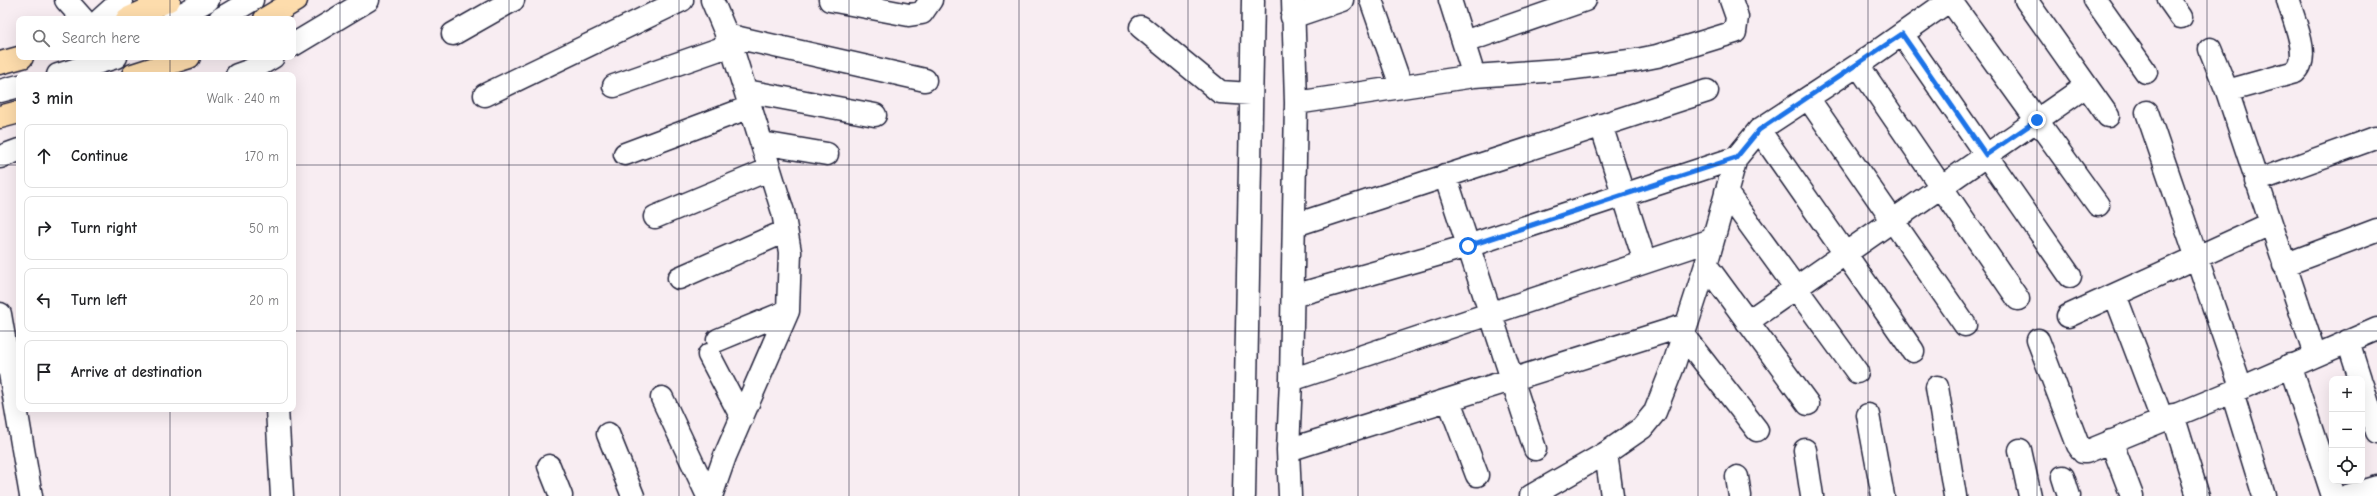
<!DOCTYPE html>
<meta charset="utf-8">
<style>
body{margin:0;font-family:"Comic Neue",sans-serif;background:#f2f2f2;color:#202124}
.controls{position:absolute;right:12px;bottom:12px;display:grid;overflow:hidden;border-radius:8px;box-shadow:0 4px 16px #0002}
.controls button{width:36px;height:36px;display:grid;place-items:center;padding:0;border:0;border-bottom:1px solid #e0e0e0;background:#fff;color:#202124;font:20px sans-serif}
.stop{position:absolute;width:12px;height:12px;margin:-9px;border:3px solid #1a73e8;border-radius:50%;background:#fff}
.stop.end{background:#1a73e8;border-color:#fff;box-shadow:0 1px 4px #0008}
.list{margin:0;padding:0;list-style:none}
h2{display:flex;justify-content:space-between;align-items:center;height:52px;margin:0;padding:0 16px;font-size:17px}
h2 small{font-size:13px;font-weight:400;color:#757577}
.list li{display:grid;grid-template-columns:26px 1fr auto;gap:12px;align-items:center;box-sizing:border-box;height:64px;margin:0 8px 8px;padding:0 8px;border:1px solid #e0e0e0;border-radius:8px}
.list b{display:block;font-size:15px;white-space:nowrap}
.list em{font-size:13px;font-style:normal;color:#757577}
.icon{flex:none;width:22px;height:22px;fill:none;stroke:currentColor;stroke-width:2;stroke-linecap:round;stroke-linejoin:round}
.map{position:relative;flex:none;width:2377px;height:496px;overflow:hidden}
.search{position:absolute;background:#fff;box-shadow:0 4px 16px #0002;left:16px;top:16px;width:280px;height:44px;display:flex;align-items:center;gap:10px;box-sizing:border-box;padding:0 14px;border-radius:8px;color:#757577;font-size:15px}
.panel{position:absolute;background:#fff;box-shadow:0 4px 16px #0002;left:16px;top:72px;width:280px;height:340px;border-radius:8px}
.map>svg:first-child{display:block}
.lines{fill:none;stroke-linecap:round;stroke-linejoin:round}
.minor-casing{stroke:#22223b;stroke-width:25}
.major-casing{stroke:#22223b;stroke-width:25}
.minor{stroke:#fff;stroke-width:22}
.major{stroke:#fddcac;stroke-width:22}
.route{stroke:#1a73e8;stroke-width:5}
.grid{fill:none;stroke:#22223b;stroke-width:1;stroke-opacity:0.55}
</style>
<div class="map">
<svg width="2377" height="496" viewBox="0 0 2377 496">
<rect width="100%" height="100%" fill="#f8edf2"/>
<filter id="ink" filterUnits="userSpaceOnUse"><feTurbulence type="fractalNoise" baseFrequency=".025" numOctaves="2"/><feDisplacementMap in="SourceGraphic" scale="8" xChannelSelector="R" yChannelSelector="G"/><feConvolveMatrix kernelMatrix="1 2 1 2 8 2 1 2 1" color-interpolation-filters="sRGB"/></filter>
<g filter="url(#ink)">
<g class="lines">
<defs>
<path id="minor" d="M 66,0 L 83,19
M 830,0 L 909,15 L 922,13 L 931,0
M 1371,0 L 1401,86
M 1450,0 L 1474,76
M 1950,0 L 2098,205
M 2026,0 L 2108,116
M 2095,0 L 2146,72
M 2169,0 L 2181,17
M 1292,17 L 1342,0
M 101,19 L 122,0
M 173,19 L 208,0
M 220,19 L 252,0
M 1141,27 L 1220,92 L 1251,94
M 453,34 L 513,0
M 1902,34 L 2070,276
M 726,35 L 925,80
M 1464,42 L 1585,0
M 293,45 L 368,0
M 2210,49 L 2227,91 L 2315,355
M 1858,65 L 2018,299
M 58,75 L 116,57
M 237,75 L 251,70 L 273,57
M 614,86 L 731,45
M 0,91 L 19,86
M 746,91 L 875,115
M 2227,91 L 2295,72 C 2312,58 2293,19 2288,0
M 485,95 L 682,0
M 1808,98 L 1965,325
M 1296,103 L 1474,76 L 1559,70 L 1637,60 L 1657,56 L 1735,32 L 1737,17 L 1731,0
M 2147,112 L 2241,387
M 1601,125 L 1645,262
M 1759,130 L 1913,351
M 762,143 L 827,154
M 625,154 L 750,107
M 0,157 L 19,150
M 1445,175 L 1535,449
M 2256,181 L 2375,138
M 1726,192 L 1857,372
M 655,217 L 768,170
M 1295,225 L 1707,91
M 1706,265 L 1808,404
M 2284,265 L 2377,230
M 679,278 L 786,231
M 2115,295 L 2162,419
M 1293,296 L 1468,246 L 1736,158
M 0,314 L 31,496
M 2068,316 L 2270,224
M 1747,322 L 2086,86
M 1683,335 L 1757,430
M 718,340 L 788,311
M 2038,340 L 2078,445 L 2083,452 L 2086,452 L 2232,392 L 2377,329
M 2348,341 L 2360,379
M 709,355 L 742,418
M 2290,365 L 2333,496
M 1291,380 L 1712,240
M 2362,385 L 2377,432
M 1937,387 L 1955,496
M 2232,392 L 2264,496
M 662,398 L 708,496
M 1449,401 L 1477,475
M 277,409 L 282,496
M 1868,415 L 1883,496
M 2173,415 L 2198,496
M 608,434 L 633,496
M 2111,441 L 2132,496
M 1288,450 L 1686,325
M 1805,450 L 1812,496
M 2020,450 L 2030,496
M 1606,453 L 1612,496
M 549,466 L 561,496
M 1737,477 L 1740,496
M 2063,477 L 2069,496
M 711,496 L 725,456 L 788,311 L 790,252 L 783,212 L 731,45 L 712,0
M 1244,496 L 1253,0
M 1290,496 L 1288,450 L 1291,380 L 1296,103 L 1293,0
M 1531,496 L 1606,453 L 1642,428 L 1655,412 L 1674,364 L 1706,265 L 1736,158 L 1759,130 L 1858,65 L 1950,0
M 2347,496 L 2377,487"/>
<path id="major" d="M 127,19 L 169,0
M 265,19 L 296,0
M 0,63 L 22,57
M 133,75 L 189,57
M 0,117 L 19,112"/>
</defs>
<!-- minor casing -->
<use href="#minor" class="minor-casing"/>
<!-- major casing -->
<use href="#major" class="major-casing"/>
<!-- minor -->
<use href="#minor" class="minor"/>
<!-- major -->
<use href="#major" class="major"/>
</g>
</g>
<g class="lines" filter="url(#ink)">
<!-- route -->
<path class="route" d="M 1468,246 L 1736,158 L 1759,130 L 1902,34 L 1986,155 L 2037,120"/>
</g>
<!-- grid -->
<path class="grid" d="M 170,0 L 170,19M 340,0 L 340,496M 509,0 L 509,496M 679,0 L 679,496M 849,0 L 849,496M 1019,0 L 1019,496M 1188,0 L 1188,496M 1358,0 L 1358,496M 1528,0 L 1528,496M 1698,0 L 1698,496M 1868,0 L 1868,496M 2037,0 L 2037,496M 2207,0 L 2207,496M 170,57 L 170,75M 0,165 L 19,165M 293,165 L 2377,165M 0,331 L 19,331M 293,331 L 2377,331M 170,409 L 170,496"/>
</svg>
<div class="controls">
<button>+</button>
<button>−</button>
<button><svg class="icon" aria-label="locate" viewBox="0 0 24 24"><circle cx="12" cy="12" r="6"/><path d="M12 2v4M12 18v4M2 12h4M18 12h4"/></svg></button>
</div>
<div class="stop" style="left:1468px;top:246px"></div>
<div class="stop end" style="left:2037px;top:120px"></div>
<div class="search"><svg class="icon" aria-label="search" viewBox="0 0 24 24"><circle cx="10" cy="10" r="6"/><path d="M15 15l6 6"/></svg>Search here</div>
<section class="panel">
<h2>3 min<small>Walk · 240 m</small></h2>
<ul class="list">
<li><svg class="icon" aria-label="ahead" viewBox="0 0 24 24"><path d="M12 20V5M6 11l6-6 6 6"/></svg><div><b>Continue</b></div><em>170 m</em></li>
<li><svg class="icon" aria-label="right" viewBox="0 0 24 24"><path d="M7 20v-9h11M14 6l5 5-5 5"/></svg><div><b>Turn right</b></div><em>50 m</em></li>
<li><svg class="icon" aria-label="left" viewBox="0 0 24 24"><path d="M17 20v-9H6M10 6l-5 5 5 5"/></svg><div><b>Turn left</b></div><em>20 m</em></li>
<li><svg class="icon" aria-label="arrive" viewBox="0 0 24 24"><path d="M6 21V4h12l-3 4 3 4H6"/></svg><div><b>Arrive at destination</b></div></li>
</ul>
</section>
</div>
